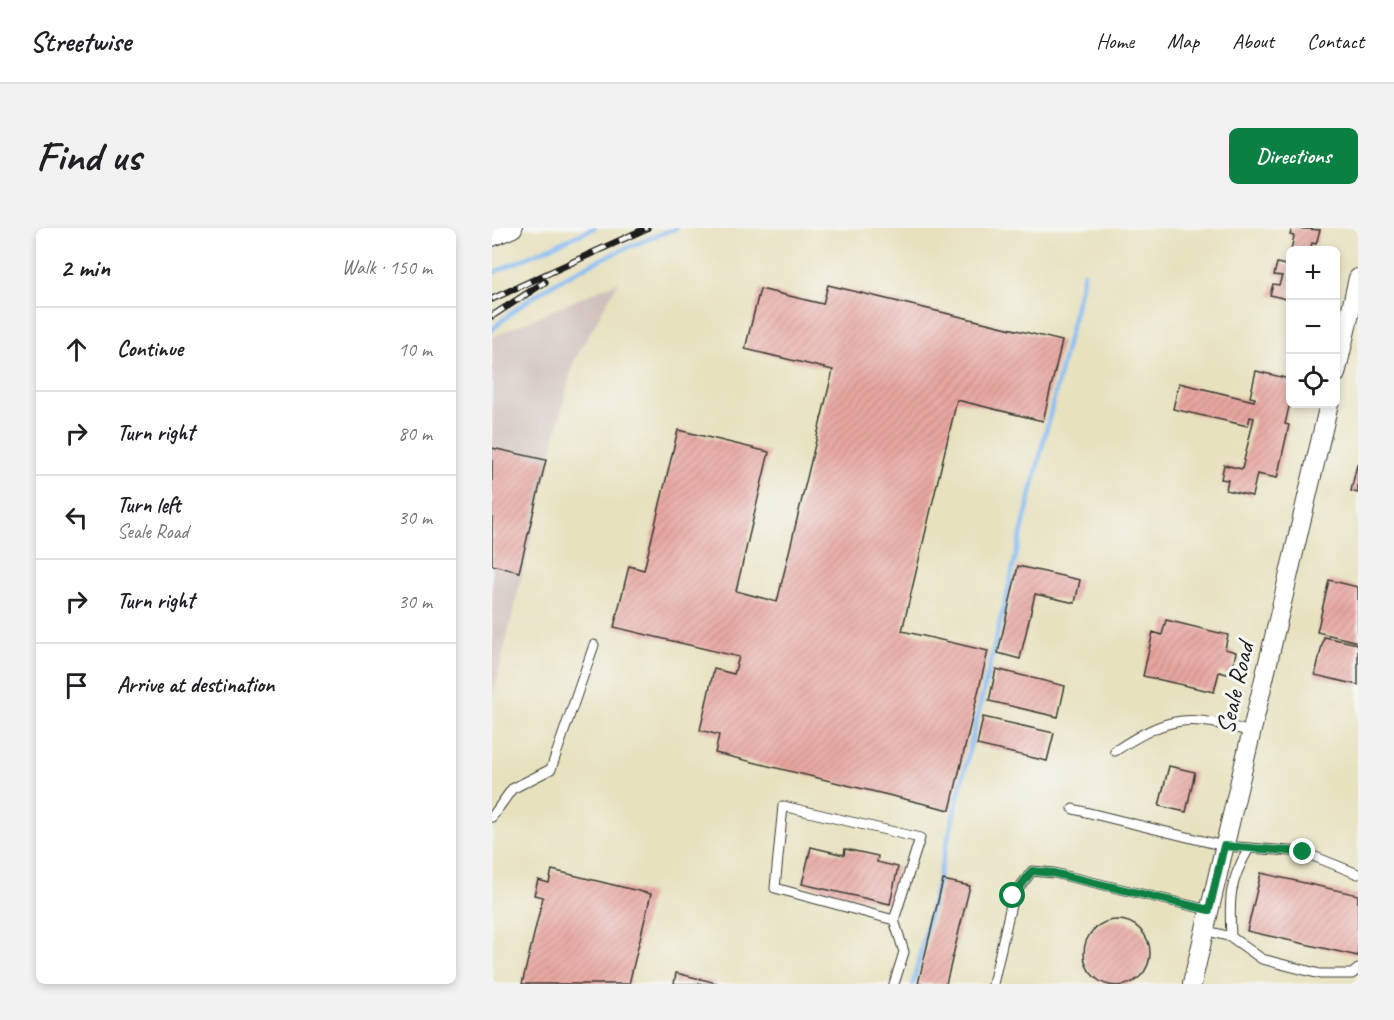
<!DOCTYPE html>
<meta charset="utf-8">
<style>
body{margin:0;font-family:Caveat,sans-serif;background:#f2f2f2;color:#202124}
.controls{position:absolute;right:18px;top:18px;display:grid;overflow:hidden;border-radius:9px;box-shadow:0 3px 9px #0003}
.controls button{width:54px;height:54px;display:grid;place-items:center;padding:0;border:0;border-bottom:2px solid #e0e0e0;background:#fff;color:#202124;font:30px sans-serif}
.stop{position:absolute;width:18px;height:18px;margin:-14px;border:4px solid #0b8043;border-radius:50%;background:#fff}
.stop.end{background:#0b8043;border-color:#fff;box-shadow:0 2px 6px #0008}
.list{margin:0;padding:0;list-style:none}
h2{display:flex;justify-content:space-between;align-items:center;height:78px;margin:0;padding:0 24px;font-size:26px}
h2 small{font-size:20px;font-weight:400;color:#757577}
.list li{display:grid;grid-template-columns:39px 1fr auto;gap:18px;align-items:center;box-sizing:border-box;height:84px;padding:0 24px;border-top:2px solid #e0e0e0}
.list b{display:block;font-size:22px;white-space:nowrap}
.list p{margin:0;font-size:20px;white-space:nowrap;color:#757577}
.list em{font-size:20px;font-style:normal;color:#757577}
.icon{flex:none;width:33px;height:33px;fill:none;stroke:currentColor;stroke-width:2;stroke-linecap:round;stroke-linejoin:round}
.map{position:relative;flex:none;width:866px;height:756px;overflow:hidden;border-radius:9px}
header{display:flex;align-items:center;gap:36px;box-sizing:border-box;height:84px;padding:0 30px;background:#fff;border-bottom:2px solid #e0e0e0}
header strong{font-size:28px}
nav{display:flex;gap:33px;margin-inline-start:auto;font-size:21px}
.intro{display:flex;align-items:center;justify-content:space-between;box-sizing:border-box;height:144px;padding:0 36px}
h1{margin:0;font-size:42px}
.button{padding:15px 27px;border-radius:9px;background:#0b8043;color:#fff;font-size:21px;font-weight:700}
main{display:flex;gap:36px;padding:0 36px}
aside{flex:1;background:#fff;border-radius:9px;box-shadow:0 3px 9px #0003}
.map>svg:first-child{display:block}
.industrial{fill:#cfc0bb}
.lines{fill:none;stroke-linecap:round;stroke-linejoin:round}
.stream{stroke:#85bbf4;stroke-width:4.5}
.building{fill:url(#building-hatch)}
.service-casing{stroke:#3a3a34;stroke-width:11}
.minor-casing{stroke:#3a3a34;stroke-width:20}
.service{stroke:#fff;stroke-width:9}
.minor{stroke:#fff;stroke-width:18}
.rail-casing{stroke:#1c1c1c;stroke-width:7}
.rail{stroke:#f6f6f2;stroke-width:4.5;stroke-dasharray:14;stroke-linecap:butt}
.route{stroke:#0b8043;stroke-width:8}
.labels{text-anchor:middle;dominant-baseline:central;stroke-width:6;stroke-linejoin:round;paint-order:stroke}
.street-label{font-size:26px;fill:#1c1c1c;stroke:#f6f6f2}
</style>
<header>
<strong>Streetwise</strong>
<nav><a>Home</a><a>Map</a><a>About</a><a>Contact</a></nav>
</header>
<div class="intro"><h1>Find us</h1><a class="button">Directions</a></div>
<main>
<aside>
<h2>2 min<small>Walk · 150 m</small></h2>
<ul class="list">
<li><svg class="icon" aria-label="ahead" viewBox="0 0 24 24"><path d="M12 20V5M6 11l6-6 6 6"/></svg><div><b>Continue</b></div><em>10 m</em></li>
<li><svg class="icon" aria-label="right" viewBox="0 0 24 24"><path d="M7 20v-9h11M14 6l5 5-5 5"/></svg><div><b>Turn right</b></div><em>80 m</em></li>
<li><svg class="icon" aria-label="left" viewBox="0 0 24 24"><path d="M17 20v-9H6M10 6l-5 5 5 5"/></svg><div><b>Turn left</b><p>Seale Road</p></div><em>30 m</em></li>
<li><svg class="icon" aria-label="right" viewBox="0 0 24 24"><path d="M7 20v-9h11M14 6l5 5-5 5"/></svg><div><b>Turn right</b></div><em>30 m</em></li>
<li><svg class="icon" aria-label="arrive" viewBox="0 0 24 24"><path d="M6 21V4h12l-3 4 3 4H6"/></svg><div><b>Arrive at destination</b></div></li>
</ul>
</aside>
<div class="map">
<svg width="866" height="756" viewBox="0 0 866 756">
<defs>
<pattern id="building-hatch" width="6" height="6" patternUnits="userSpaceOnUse" patternTransform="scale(1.5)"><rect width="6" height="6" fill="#e7a6a0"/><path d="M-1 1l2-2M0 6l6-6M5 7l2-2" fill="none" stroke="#c68e89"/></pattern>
</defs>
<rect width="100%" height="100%" fill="#f6f6f2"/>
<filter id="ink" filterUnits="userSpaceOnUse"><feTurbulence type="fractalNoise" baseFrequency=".0167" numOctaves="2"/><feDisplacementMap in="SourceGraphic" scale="12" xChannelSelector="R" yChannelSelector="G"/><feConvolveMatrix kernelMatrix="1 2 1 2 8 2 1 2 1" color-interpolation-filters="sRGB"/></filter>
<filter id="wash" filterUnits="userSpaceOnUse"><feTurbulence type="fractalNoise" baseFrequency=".008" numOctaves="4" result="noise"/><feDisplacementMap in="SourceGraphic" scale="24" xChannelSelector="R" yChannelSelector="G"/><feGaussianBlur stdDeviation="1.35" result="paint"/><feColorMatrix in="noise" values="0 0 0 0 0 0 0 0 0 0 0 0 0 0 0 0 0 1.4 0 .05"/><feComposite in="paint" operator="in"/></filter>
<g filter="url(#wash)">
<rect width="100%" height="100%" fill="#e7e1be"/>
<!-- industrial -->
<path class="industrial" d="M 127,53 L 81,135 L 0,472 L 0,109 Z"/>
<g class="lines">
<!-- stream -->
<path class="stream" d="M 0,45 L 102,0
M 0,102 C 50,53 120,25 184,0
M 421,756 L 592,45"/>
</g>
<g id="blocks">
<!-- building -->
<path class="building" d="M 800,0 L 828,2 L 824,16 L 820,15 L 818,22 L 799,22 L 802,8 L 798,7 Z
M 785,35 L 798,38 L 798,72 L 778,67 L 781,56 L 787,57 L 790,48 L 782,47 Z
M 336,57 L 570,113 L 551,193 L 465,172 L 410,403 L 496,423 L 458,582 L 223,525 L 227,507 L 208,502 L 222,441 L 242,446 L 247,429 L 122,399 L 137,338 L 152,342 L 186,202 L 277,224 L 244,363 L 285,374 L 341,142 L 253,121 L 268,61 L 331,76 Z
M 764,143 L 798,151 L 798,175 L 793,196 L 797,197 L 785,250 L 765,246 L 760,268 L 734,262 L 736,252 L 729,251 L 732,237 L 750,241 L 762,190 L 758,189 L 756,198 L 681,181 L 687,155 L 762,173 L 763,170 L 758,169 Z
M 0,220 L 54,232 L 27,344 L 0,337 Z
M 865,236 L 866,236 L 866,265 L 859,263 Z
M 526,338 L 588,352 L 583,375 L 543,366 L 528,431 L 506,425 Z
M 837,352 L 866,359 L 866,414 L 825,404 Z
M 674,392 L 736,407 L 733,421 L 744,424 L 739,447 L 727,444 L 722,464 L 651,448 L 661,404 L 670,407 Z
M 832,409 L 866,416 L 866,457 L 823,447 Z
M 504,441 L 573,458 L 566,489 L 497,473 Z
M 491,489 L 562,505 L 555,533 L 485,517 Z
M 677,538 L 703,544 L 694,584 L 667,578 Z
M 319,619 L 352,627 L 353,621 L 386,628 L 385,634 L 406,639 L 398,676 L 310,656 Z
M 60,642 L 159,666 L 137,756 L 30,756 L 51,669 L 42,667 L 46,652 L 57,655 Z
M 769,645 L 866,667 L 866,728 L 755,703 Z
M 451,652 L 478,658 L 454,756 L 426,756 Z
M592 725a33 33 0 1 1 66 0a33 33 0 1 1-66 0Z
M 184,745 L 225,755 L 225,756 L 182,756 Z"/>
</g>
</g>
<g filter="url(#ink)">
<use href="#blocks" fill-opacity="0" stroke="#3a3a34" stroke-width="1.5"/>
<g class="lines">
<defs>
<path id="service" d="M 623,523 C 678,487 696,486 759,504
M 581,581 L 732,618 L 811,624 L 866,646
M 0,589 L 20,561 L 59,541 L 102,417
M 757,620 C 737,655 737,670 739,709 L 770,731 L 828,746 L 860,746 L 866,741
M 712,702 L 739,709
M 402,756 L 412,724 L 402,692 L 283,660 L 291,578 L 428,610 L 402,692
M 501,756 L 521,668 L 540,643 L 562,645 L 717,682"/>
<path id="minor" d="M 0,9 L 21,0
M 844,146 L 866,50
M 700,756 L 837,176"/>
</defs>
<!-- service casing -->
<use href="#service" class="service-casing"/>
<!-- minor casing -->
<use href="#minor" class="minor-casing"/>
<!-- service -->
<use href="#service" class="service"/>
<!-- minor -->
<use href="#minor" class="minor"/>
<defs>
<path id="rail" d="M 0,71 L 155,0
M 0,88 L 53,54"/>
</defs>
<!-- rail casing -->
<use href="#rail" class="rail-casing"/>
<!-- rail -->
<use href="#rail" class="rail"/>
</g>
</g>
<g class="lines" filter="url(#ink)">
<!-- route -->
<path class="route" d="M 521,668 L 540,643 L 561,645 L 717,682 L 732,618 L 811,624"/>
</g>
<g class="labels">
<!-- street labels -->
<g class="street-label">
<text transform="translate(743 460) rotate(-77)">Seale Road</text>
</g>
</g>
</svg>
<div class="controls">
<button>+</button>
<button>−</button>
<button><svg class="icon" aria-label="locate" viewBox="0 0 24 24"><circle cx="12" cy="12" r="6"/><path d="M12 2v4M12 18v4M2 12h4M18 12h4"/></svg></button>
</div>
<div class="stop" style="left:521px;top:668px"></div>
<div class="stop end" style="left:811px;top:624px"></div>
</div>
</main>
